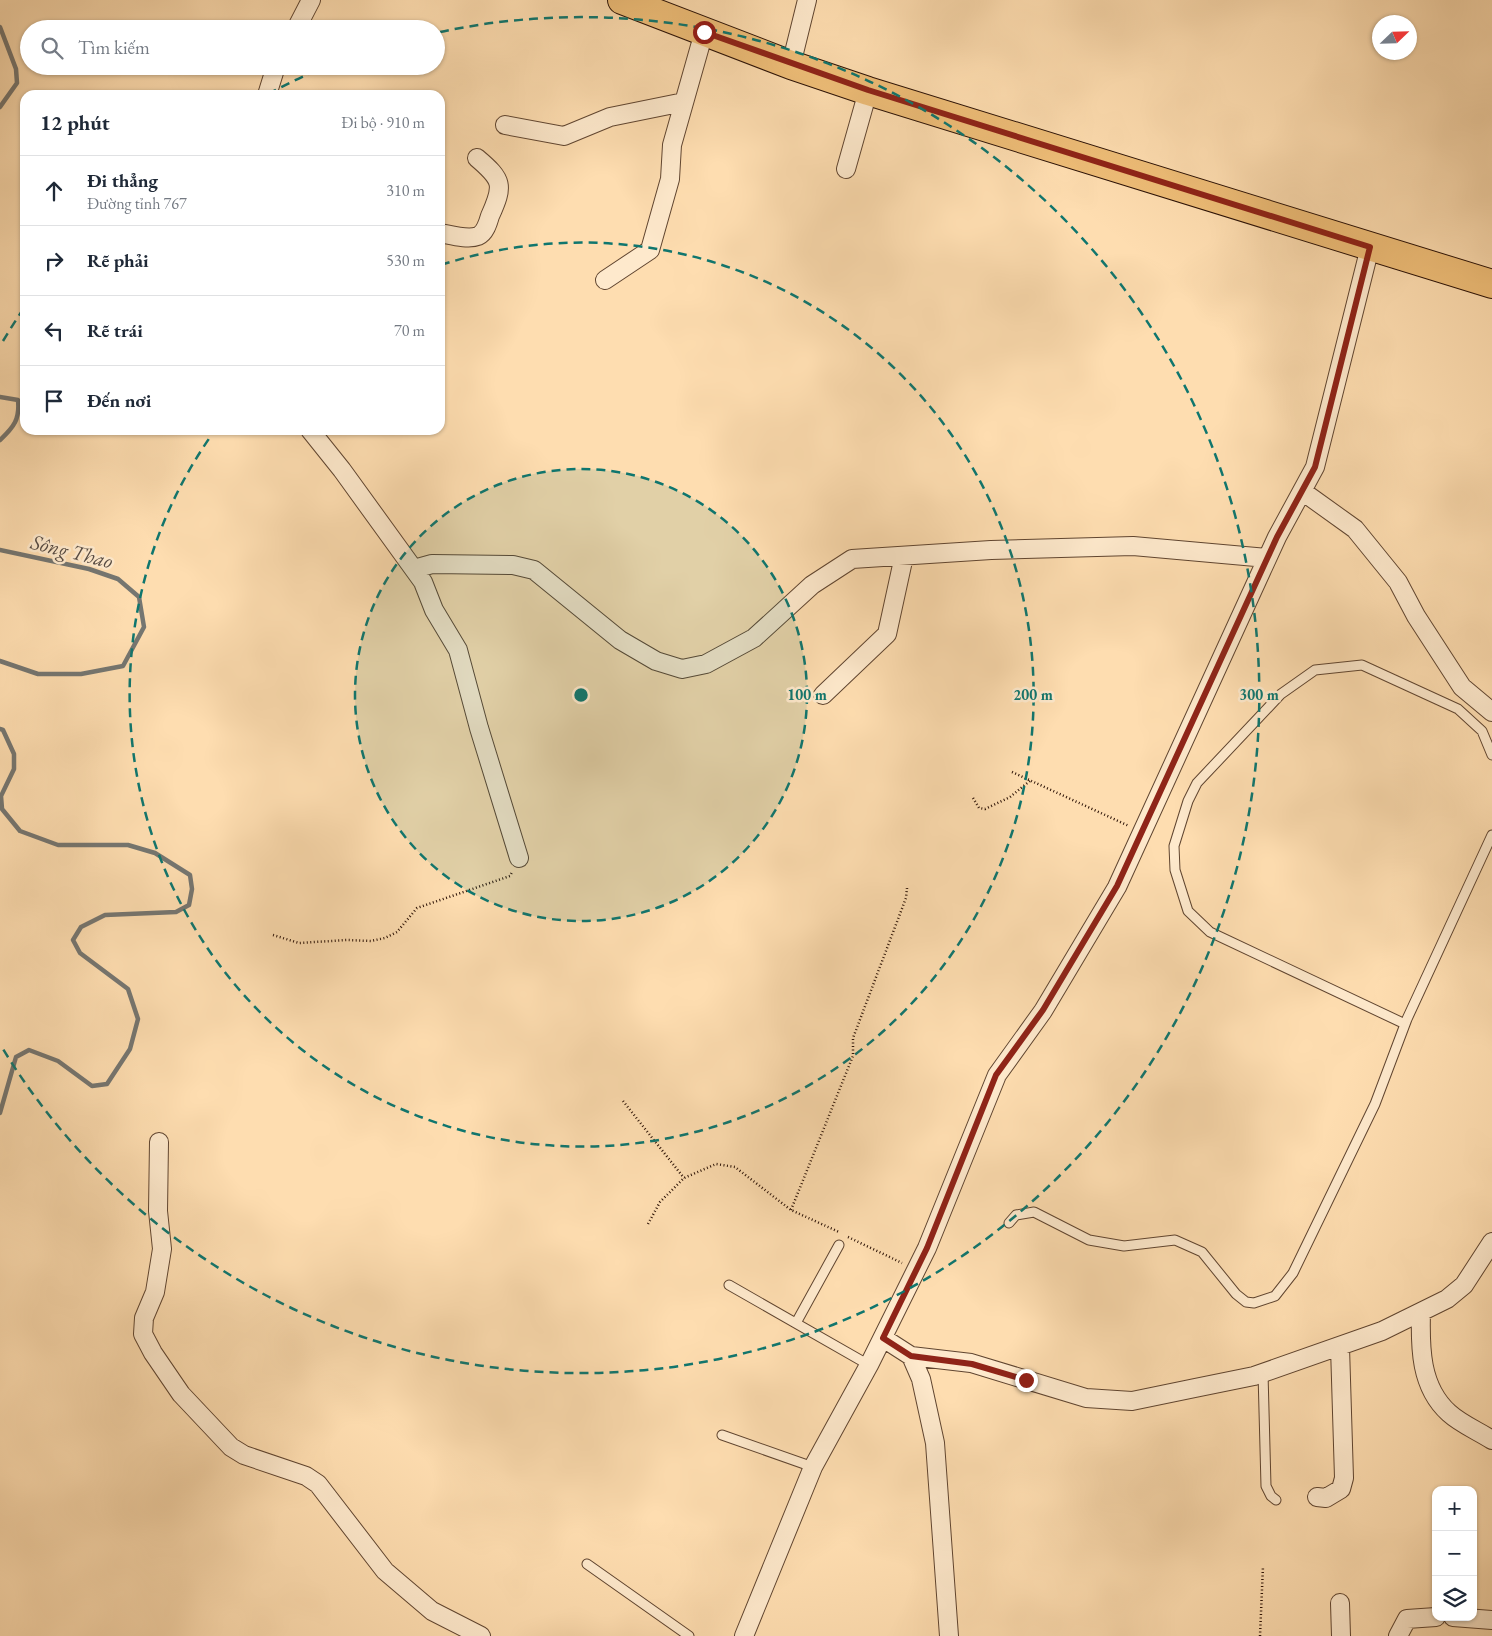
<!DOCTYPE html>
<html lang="vi">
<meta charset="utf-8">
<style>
body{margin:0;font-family:"EB Garamond",serif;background:#f6f6f7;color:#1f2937}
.controls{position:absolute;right:15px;bottom:15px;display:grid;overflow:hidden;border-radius:10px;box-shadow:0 1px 4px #0004}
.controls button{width:45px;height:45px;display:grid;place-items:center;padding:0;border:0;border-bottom:1px solid #e0e1e3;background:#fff;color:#1f2937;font:25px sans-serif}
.compass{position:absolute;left:1372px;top:15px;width:45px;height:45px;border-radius:50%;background:#fff;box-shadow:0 1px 4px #0004;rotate:67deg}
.stop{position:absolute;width:15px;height:15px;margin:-11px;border:4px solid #8f2418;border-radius:50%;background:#fff}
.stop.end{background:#8f2418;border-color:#fff;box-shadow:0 1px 5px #0008}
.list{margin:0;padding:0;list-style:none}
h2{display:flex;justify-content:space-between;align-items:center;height:65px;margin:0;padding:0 20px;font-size:21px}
h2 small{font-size:16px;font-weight:400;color:#747a83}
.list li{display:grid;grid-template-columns:32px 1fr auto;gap:15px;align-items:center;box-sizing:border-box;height:70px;padding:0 20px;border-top:1px solid #e0e1e3}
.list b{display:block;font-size:19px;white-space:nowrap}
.list p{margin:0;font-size:16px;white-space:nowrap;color:#747a83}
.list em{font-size:16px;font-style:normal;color:#747a83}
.icon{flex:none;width:28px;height:28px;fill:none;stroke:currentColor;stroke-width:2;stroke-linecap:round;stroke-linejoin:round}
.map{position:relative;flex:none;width:1492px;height:1636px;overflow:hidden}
.search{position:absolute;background:#fff;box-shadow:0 1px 4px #0004;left:20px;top:20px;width:425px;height:55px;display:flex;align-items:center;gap:12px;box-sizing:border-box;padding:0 18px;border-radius:28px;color:#747a83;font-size:19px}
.panel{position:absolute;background:#fff;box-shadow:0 1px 4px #0004;left:20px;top:90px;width:425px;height:345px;border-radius:15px}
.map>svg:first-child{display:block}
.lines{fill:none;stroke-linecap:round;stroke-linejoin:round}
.stream{stroke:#757671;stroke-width:4.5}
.lane-casing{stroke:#604530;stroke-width:11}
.street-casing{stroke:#604530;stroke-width:20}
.primary-casing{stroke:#2c1206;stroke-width:30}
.path{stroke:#2c1206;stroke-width:2.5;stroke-dasharray:1 2.5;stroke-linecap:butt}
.lane{stroke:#fee9cc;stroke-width:9}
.street{stroke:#fee9cc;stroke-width:18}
.primary{stroke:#efbe78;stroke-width:28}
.route{stroke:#8f2418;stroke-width:6}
.ring{fill:none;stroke:#0f766e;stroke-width:2.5;stroke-dasharray:9 6}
.labels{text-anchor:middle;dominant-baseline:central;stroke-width:5;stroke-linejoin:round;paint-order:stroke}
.water-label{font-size:21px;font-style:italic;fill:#574c44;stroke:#fee9cc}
.centre{fill:#0f766e;stroke:#fee9cc;stroke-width:2.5}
.ring-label{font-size:15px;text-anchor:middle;font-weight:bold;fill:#0f766e;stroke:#fee9cc;stroke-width:5;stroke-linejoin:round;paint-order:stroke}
</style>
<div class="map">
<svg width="1492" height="1636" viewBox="0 0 1492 1636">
<rect width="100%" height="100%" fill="#feddb0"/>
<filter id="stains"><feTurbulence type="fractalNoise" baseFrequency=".004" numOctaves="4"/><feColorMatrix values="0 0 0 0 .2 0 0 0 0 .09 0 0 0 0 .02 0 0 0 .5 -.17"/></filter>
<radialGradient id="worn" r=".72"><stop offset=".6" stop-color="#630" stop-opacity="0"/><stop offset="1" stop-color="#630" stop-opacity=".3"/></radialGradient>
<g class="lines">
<!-- stream -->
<path class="stream" d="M 0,27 L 16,69 L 17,83 L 0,107
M 0,397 L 18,400 C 20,419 14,427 0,440
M 0,550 L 89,569 L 118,579 L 139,597 L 144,627 L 123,666 L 81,674 L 38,674 L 0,661
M 0,729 L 3,730 L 14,754 L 14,769 L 1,796 L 2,809 L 20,831 L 58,845 L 128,845 L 155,853 L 190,875 L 192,889 L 189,905 L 176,912 L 105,915 L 81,927 L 73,940 L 80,953 L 128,989 L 138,1019 L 130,1049 L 107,1084 L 92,1086 L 58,1061 L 29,1050 L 16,1057 L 0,1113"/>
<defs>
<path id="lane" d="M 1405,1024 L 1210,932 L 1188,911 L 1175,870 L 1174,846 L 1188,801 L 1197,783 L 1281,694 L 1315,670 L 1362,665 L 1458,709 L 1482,731 L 1492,755
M 1009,1223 L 1016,1215 L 1034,1212 L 1089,1240 L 1124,1246 L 1175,1240 L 1202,1252 L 1236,1294 L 1246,1302 L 1254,1303 L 1275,1296 L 1293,1273 L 1375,1104 L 1407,1019 L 1492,835
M 729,1285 L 869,1365
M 796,1323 L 839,1245
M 1263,1373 L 1266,1486 L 1271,1496 L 1276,1500
M 722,1435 L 813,1467
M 587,1564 L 689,1636"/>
<path id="street" d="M 296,29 L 311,0
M 791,65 L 807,0
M 267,95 L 276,66
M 505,125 L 564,136 L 610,117 L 684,102
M 846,169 L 868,91
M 440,233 C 451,235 468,240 478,236 C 485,233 488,223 490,216 C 504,185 503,180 477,158
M 605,280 L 650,250 L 670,179 L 672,145 L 704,32
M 310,430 L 342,470 L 423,582 L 434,610 L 458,650 L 479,728 L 519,858
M 1302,491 L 1355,529 L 1398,582 L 1416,616 L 1462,687 L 1492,712
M 414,569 L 432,564 L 513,565 L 534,570 L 620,640 L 656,661 L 682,669 L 706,664 L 754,638 L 812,585 L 852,559 L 991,550 L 1133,546 L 1267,558
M 823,695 L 887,634 L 904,556
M 159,1142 L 158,1211 L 162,1249 L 155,1292 L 144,1318 L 143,1334 L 153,1353 L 181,1394 L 231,1447 L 244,1455 L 306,1476 L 318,1484 L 385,1571 L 432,1611 L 481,1636
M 1421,1312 C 1420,1347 1420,1387 1449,1413 C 1461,1424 1478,1431 1492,1440
M 883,1338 L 911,1356 L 921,1379 L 935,1443 L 949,1636
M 911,1356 L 971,1363 L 1086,1398 L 1132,1401 L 1195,1388 L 1254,1376 L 1382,1331 L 1447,1299 L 1464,1285 L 1492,1242
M 1317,1497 L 1326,1498 L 1341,1489 L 1344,1478 L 1340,1347
M 1340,1603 L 1341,1636
M 1453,1617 L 1492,1620
M 744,1636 L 813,1467 L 869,1365 L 927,1248 L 997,1075 L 1043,1011 L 1117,887 L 1277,537 L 1315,467 L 1370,247
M 1398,1636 L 1407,1619 L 1436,1617"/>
<path id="primary" d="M 622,0 L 791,65 L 868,91 L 1492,284"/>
</defs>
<!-- lane casing -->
<use href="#lane" class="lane-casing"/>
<!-- street casing -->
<use href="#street" class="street-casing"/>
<!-- primary casing -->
<use href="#primary" class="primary-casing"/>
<!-- path -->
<path class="path" d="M 1012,772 L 1129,826
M 973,798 L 979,808 L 985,809 L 1010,797 L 1031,780
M 273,935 L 299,943 L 347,940 L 371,941 L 385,938 L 397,932 L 417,908 L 510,876 L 512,872
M 623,1101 L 684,1178
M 791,1210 L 853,1056 L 853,1038 L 906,898 L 907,888
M 648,1224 L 660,1202 L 684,1178 L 716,1164 L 735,1167 L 791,1210 L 839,1232
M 848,1237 L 902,1263
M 1260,1636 L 1263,1566"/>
<!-- lane -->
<use href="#lane" class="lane"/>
<!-- street -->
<use href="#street" class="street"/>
<!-- primary -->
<use href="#primary" class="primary"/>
</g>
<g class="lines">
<!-- route -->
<path class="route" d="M 704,32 L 868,90 L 1370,247 L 1315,467 L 1277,537 L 1117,886 L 1043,1010 L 996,1075 L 927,1248 L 883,1338 L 911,1356 L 972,1364 L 1026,1380"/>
</g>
<!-- distance rings -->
<circle cx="581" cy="695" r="226" fill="#0f766e" fill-opacity=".12"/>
<g class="ring">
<circle cx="581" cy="695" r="226"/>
<path d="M441 265A452 452 0 1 1 213 433"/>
<path d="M3 341A678 678 0 0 1 22 311M268 94A678 678 0 0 1 327 66M440 32A678 678 0 1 1 3 1049"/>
</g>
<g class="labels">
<!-- water labels -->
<g class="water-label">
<text transform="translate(72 551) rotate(14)">Sông Thao</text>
</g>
</g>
<circle cx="581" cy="695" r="8" class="centre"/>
<g class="ring-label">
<text x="807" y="700">100 m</text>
<text x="1033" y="700">200 m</text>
<text x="1259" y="700">300 m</text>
</g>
<rect width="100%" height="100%" filter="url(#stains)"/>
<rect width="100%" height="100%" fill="url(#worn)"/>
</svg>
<div class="controls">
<button>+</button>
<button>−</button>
<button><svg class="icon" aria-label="layers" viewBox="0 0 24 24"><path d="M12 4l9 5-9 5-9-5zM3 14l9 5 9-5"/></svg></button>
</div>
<svg class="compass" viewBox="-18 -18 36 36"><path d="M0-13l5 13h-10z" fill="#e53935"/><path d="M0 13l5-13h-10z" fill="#747a83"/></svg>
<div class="stop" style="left:704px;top:32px"></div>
<div class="stop end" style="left:1026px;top:1380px"></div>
<div class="search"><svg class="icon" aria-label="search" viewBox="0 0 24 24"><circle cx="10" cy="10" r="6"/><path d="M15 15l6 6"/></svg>Tìm kiếm</div>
<section class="panel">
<h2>12 phút<small>Đi bộ · 910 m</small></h2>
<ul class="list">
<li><svg class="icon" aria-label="ahead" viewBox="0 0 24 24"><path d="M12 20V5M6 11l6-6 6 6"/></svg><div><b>Đi thẳng</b><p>Đường tỉnh 767</p></div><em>310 m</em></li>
<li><svg class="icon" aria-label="right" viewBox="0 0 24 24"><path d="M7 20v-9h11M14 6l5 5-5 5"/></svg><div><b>Rẽ phải</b></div><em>530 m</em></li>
<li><svg class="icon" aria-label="left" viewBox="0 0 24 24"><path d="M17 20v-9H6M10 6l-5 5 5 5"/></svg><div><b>Rẽ trái</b></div><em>70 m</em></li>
<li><svg class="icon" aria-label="arrive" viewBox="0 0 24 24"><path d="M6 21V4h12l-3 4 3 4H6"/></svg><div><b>Đến nơi</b></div></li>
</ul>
</section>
</div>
